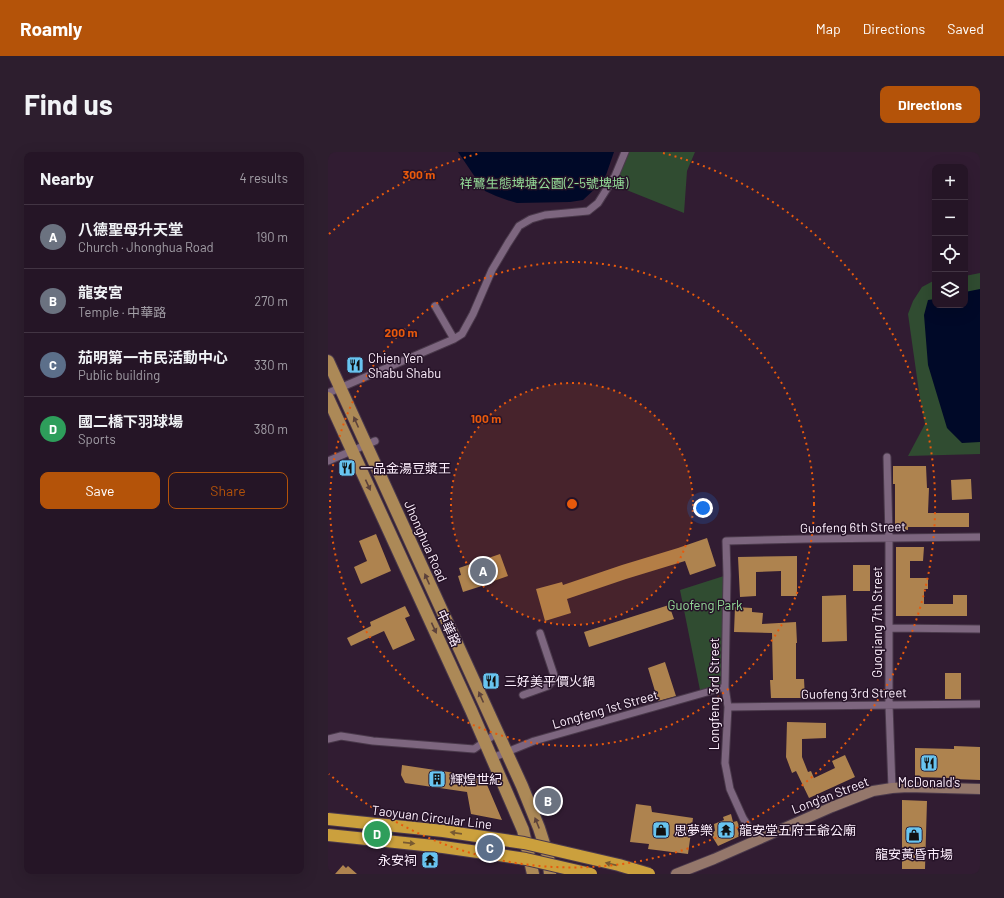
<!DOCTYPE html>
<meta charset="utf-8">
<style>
body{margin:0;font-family:Barlow,"Noto Sans TC",sans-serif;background:#2d1e2e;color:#f1f3f6}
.controls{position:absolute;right:12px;top:12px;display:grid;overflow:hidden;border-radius:8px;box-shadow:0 4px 16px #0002}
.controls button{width:36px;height:36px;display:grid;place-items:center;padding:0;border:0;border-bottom:1px solid #423443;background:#251526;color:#f1f3f6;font:20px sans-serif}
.you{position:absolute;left:375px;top:356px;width:14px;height:14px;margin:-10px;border:3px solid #fff;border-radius:50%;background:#1a73e8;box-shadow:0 0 0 6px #1a73e833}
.badge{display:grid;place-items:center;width:26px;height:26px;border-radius:50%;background:#b45309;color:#fff;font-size:13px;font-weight:700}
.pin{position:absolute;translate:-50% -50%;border:2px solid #fff;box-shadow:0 1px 4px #0006}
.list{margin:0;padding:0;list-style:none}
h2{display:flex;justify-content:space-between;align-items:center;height:52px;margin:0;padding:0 16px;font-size:17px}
h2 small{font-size:13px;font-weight:400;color:#a39fa7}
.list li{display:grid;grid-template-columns:26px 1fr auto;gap:12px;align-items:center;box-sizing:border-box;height:64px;padding:0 16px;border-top:1px solid #423443}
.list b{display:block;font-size:15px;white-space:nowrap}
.list p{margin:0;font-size:13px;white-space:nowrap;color:#a39fa7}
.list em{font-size:13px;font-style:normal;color:#a39fa7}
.actions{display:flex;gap:8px;padding:12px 16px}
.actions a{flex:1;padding:9px 0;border:1px solid #b45309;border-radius:8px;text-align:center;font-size:14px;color:#b45309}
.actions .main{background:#b45309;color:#fff}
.icon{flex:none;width:22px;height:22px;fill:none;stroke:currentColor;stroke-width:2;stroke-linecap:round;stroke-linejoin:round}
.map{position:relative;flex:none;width:652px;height:722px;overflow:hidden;border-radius:8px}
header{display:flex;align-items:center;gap:24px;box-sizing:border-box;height:56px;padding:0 20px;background:#b45309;color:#fff}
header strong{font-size:19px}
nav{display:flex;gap:22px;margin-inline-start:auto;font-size:14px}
.intro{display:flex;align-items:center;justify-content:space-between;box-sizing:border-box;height:96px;padding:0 24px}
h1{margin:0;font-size:28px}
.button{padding:10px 18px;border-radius:8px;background:#b45309;color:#fff;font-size:14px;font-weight:700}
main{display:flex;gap:24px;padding:0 24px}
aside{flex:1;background:#251526;border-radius:8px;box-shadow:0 4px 16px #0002}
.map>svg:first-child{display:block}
.green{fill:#304c31}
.water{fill:#000928}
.building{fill:#ae834f}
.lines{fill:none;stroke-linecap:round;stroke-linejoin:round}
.street-casing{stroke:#4a394b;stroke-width:9}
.secondary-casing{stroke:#4a394b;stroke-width:12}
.primary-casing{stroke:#4a394b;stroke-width:14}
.street{stroke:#7d667f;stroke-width:7}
.secondary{stroke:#94776b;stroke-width:10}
.primary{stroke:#ac8957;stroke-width:12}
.highway-bridge-casing{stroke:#4a394b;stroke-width:14;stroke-linecap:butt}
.highway-bridge{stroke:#cba03d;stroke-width:12}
.oneway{fill:#5c423b}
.oneway2{fill:#785a32}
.ring{fill:none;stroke:#e8590c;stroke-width:2;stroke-dasharray:2 4}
.labels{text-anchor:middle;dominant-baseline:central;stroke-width:3;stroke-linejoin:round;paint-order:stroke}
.park-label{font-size:13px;fill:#93da97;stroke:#261328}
.poi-label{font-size:13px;fill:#fdeffd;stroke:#261328;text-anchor:start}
.street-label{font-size:13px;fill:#fdeffd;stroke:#261328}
.centre{fill:#e8590c;stroke:#261328;stroke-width:2}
.ring-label{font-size:12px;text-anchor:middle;font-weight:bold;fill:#e8590c;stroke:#261328;stroke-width:3;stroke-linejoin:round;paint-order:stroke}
</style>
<header>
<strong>Roamly</strong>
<nav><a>Map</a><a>Directions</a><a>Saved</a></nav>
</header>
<div class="intro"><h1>Find us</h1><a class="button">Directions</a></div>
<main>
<aside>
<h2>Nearby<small>4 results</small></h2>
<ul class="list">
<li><span class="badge" style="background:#6b7280">A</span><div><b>八德聖母升天堂</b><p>Church · Jhonghua Road</p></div><em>190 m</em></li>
<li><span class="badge" style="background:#6b7280">B</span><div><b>龍安宮</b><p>Temple · 中華路</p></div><em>270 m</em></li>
<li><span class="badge" style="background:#5c6f8a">C</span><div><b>茄明第一市民活動中心</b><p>Public building</p></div><em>330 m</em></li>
<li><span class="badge" style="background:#2e9e5b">D</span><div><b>國二橋下羽球場</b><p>Sports</p></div><em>380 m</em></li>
</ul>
<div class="actions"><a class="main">Save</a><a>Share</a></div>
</aside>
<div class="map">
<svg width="652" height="722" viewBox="0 0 652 722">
<rect width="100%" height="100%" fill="#311c32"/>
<!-- green -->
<path class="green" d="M 301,0 L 367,0 L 359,19 L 356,61 L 286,33 Z
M 652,121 L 652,302 L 580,304 L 597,272 L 591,240 L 580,162 L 585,149 L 594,135 L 607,128 L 607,153 L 637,153 L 637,124 Z
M 399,423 L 397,535 L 373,543 L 352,438 Z
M 35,673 L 66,677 L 64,690 L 33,687 Z"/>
<!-- water -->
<path class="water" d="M 130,0 L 286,0 L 278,23 L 270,34 L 255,48 L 242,50 L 189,51 L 179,48 L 168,44 L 157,39 L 147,25 Z
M 652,137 L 652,290 L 634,291 L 619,276 L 600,213 L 596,163 L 600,148 L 607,147 L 607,153 L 637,153 L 637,140 Z"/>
<!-- building -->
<path class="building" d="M 565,314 L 598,314 L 599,336 L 601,336 L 600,361 L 641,361 L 641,375 L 580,375 L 580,378 L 567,378 L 567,332 L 565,332 Z
M 643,327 L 644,347 L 624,348 L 623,328 Z
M 48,382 L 63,419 L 33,432 L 26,415 L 39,409 L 31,389 Z
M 379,386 L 388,414 L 362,423 L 357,409 L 298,427 L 239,447 L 243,461 L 217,469 L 208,437 L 234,430 L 235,433 L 294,413 L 350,396 Z
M 568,395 L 596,395 L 595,409 L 582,409 L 582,426 L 600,426 L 600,437 L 596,437 L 596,452 L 625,452 L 625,443 L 639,443 L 639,464 L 568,464 Z
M 172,402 L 180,424 L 160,431 L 160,432 L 135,440 L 130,424 L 133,423 L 131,416 Z
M 469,404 L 469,444 L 453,444 L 453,419 L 428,420 L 428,444 L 412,445 L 410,405 Z
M 525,413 L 542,413 L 542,439 L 525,439 Z
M 518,443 L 519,489 L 494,490 L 494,444 Z
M 341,453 L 346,467 L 261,495 L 256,480 Z
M 77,454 L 82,464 L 77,466 L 87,488 L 65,498 L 56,479 L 23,494 L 19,486 L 43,474 L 42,470 Z
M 407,455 L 424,456 L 424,460 L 435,461 L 434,472 L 468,470 L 469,491 L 468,491 L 468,527 L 476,527 L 477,546 L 443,546 L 442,528 L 445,528 L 444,481 L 406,480 Z
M 337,510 L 348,544 L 330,549 L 320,516 Z
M 617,521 L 633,521 L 633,547 L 617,547 Z
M 459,570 L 498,571 L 498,586 L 474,587 L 474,605 L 480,620 L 483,619 L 486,626 L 507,616 L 504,609 L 517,603 L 527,625 L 481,646 L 468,619 L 464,621 L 458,605 Z
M 626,594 L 652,595 L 652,628 L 625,627 L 625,626 L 587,625 L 587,596 L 626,597 Z
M 74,613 L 147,624 L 154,621 L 174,668 L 143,662 L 139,640 L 77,631 L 73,623 Z
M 225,644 L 227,650 L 215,655 L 213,649 Z
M 574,648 L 599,649 L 597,717 L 574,717 Z
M 308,652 L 323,654 L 324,660 L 365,666 L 360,702 L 320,697 L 321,692 L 302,690 Z
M 403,662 L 405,670 L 409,669 L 412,676 L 409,676 L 412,684 L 390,694 L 382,681 L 387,679 L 386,672 L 396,668 L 395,665 Z
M 15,713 L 18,716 L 20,714 L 29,722 L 7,722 Z"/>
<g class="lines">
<defs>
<path id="street" d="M 107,154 L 126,187
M 0,241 L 126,187 L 134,182 L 145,162 L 164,118 L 180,91 L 191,74 L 203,67 L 217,63 L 260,59 L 270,51 L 287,24 L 297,0
M 559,305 L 561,386 L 561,553 L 564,636
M 0,309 L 47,289
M 561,476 L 652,477
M 195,543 L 220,534 L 227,526 L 212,481
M 400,555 L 652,552
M 0,587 L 13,584 L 45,589 L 146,597 L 169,581
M 164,606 L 206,589 L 397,535
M 429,688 L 415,666 L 402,637 L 397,611 L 400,555 L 397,535 L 399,423 L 398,389 L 478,387 L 652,385"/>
<path id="secondary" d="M 348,722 L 386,707 L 504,655 L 545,639 L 564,636 L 580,635 L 652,637"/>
<path id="primary" d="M 0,209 L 194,634 L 211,676 L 220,704 L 222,722
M 0,246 L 143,558 L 195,678 L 205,722"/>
</defs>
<!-- street casing -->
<use href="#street" class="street-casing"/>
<!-- secondary casing -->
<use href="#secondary" class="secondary-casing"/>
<!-- primary casing -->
<use href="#primary" class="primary-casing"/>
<!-- street -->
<use href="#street" class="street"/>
<!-- secondary -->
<use href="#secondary" class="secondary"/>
<!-- primary -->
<use href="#primary" class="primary"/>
<defs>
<path id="highway-bridge" d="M 0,667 L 115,679 L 196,691 L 291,713 L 321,722
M 0,683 L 115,695 L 198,707 L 263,722"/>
</defs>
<!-- highway-bridge casing -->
<use href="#highway-bridge" class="highway-bridge-casing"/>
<!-- highway-bridge -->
<use href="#highway-bridge" class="highway-bridge"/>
</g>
<!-- one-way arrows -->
<defs><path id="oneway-solid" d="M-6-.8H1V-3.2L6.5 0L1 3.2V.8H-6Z"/></defs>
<g class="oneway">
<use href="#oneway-solid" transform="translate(28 270) rotate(-114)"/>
<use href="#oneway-solid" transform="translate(40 333) rotate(65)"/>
<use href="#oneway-solid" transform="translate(99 427) rotate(-114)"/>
<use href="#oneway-solid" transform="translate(106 476) rotate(65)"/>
<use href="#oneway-solid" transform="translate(153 545) rotate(-114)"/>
<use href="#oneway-solid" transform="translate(209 671) rotate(-112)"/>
</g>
<g class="oneway2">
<use href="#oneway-solid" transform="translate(128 681) rotate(-172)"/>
<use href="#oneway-solid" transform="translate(81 691) rotate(6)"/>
<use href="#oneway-solid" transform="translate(283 712) rotate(-167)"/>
</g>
<!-- distance rings -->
<circle cx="244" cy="352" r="121" fill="#e8590c" fill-opacity=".12"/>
<g class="ring">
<circle cx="244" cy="352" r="121"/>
<circle cx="244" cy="352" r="242"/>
<path d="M1 82A363 363 0 0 1 153 1M335 1A363 363 0 1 1 1 622"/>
</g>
<!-- icons -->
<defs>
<symbol id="restaurant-square" viewBox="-11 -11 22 22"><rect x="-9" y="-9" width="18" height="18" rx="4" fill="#68c4f0" stroke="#261328"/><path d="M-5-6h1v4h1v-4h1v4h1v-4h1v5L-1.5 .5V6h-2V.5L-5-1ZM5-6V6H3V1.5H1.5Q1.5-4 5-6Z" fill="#111"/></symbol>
<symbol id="building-square" viewBox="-11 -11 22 22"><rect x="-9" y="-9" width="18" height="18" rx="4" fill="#68c4f0" stroke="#261328"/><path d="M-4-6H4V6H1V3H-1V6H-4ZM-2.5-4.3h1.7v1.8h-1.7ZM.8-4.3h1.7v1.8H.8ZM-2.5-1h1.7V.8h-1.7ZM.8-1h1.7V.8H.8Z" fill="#111"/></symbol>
<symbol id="shop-square" viewBox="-11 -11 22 22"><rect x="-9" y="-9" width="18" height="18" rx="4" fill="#68c4f0" stroke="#261328"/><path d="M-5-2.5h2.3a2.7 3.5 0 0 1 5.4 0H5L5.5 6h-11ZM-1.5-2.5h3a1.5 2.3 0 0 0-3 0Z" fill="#111"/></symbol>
<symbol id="temple-square" viewBox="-11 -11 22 22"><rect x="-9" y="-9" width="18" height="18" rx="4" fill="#68c4f0" stroke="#261328"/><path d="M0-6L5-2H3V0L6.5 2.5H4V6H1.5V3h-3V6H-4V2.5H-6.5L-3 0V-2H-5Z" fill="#111"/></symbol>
</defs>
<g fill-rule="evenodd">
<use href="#restaurant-square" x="17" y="203" width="20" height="20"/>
<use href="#restaurant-square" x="9" y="306" width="20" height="20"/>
<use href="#restaurant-square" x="153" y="519" width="20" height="20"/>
<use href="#restaurant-square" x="591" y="601" width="20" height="20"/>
<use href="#building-square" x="99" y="617" width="20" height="20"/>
<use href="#shop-square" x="323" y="668" width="20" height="20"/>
<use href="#temple-square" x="388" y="668" width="20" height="20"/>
<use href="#shop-square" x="576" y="673" width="20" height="20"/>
<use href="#temple-square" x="92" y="698" width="20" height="20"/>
</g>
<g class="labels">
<!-- park labels -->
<g class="park-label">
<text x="216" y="31">祥鷺生態埤塘公園(2-5號埤塘)</text>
<text x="377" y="453">Guofeng Park</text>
</g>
<!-- poi labels -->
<g class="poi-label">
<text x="40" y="206">Chien Yen<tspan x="40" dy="15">Shabu Shabu</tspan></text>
<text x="32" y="316">一品金湯豆漿王</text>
<text x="176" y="529">三好美平價火鍋</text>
<text x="122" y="627">輝煌世紀</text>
<text x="601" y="630" text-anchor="middle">McDonald's</text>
<text x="346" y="678">思夢樂</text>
<text x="411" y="678">龍安堂五府王爺公廟</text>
<text x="586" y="702" text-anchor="middle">龍安黃昏市場</text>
<text x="89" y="708" text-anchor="end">永安祠</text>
</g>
<!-- street labels -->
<g class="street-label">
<text transform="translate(525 375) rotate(-1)">Guofeng 6th Street</text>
<text transform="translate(98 389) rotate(66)">Jhonghua Road</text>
<text transform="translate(549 470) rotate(-90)">Guoqiang 7th Street</text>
<text transform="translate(121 476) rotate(65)">中華路</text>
<text transform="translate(526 541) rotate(-1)">Guofeng 3rd Street</text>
<text transform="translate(386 542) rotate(-90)">Longfeng 3rd Street</text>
<text transform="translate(277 557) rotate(-16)">Longfeng 1st Street</text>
<text transform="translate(502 643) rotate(-21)">Long'an Street</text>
<text transform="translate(104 665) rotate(7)">Taoyuan Circular Line</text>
</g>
</g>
<circle cx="244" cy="352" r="6" class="centre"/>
<g class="ring-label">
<text x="91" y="27">300 m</text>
<text x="73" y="185">200 m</text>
<text x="158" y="271">100 m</text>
</g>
</svg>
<div class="controls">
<button>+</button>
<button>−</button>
<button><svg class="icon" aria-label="locate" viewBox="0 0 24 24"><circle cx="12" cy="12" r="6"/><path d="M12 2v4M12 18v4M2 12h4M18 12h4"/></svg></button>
<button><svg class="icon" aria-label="layers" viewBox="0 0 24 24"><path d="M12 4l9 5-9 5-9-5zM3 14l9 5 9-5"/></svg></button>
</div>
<div class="you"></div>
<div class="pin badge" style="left:155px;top:419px;background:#6b7280">A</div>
<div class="pin badge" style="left:220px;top:649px;background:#6b7280">B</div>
<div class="pin badge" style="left:162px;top:696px;background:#5c6f8a">C</div>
<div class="pin badge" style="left:49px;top:682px;background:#2e9e5b">D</div>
</div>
</main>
